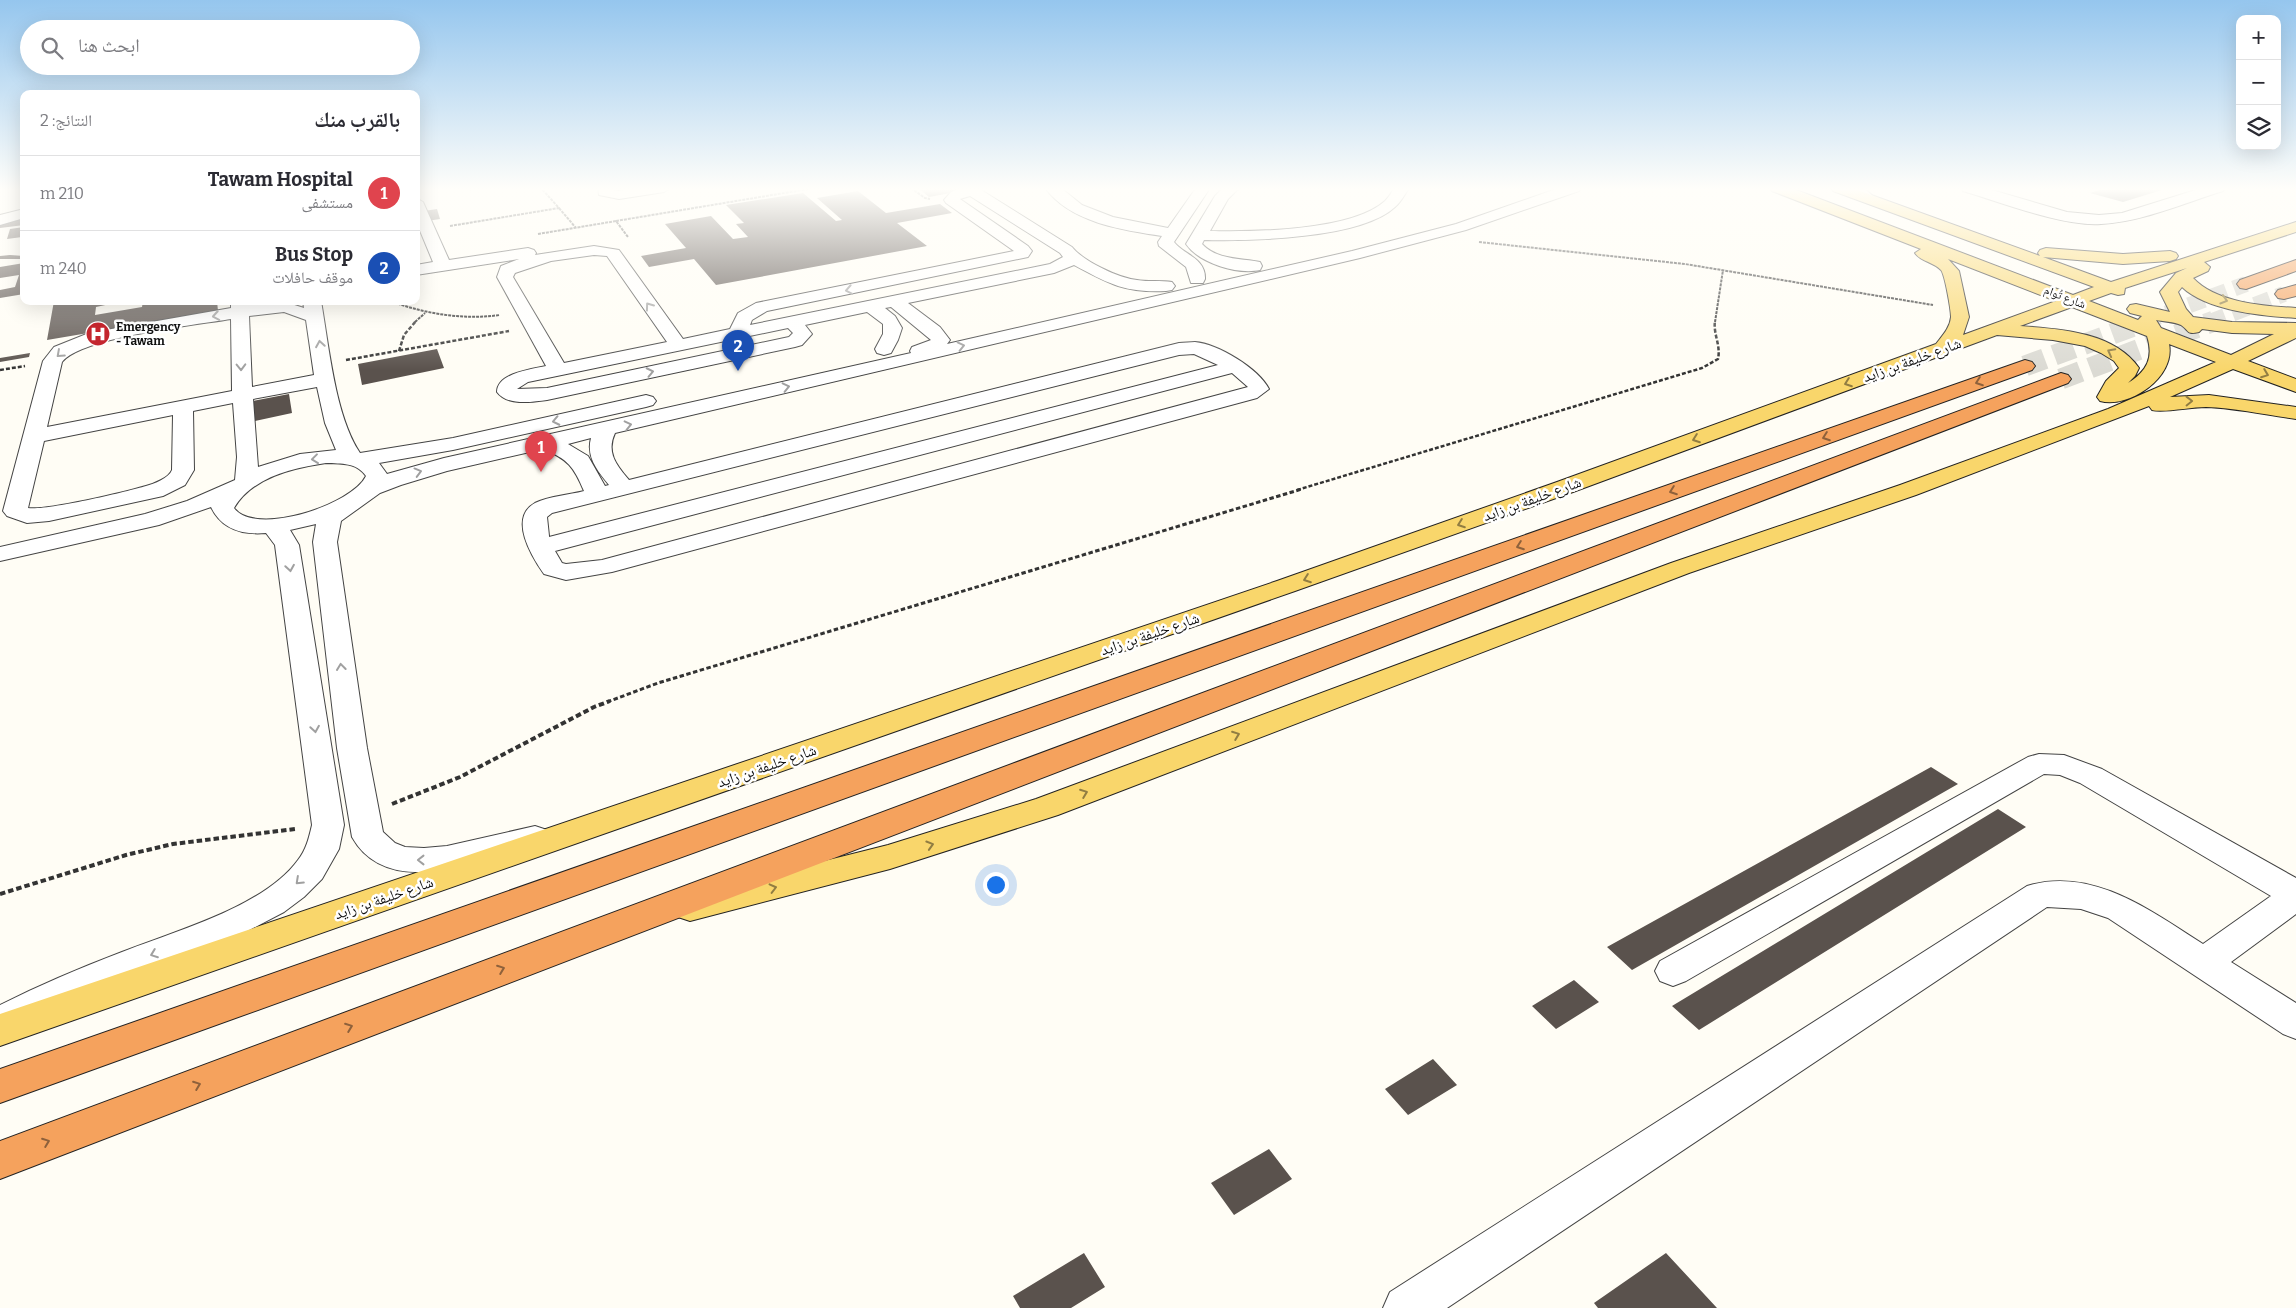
<!DOCTYPE html>
<html lang="ar">
<meta charset="utf-8">
<style>
body{margin:0;font-family:Bitter,"Noto Naskh Arabic",serif;background:#f2f2f3;color:#2b2b33;direction:rtl}
.controls{position:absolute;right:15px;top:15px;display:grid;overflow:hidden;border-radius:10px;box-shadow:0 5px 20px #0002}
.controls button{width:45px;height:45px;display:grid;place-items:center;padding:0;border:0;border-bottom:1px solid #e1e1e2;background:#fff;color:#2b2b33;font:25px sans-serif}
.you{position:absolute;left:995px;top:884px;width:18px;height:18px;margin:-12px;border:4px solid #fff;border-radius:50%;background:#1a73e8;box-shadow:0 0 0 8px #1a73e833}
.badge{display:grid;place-items:center;width:32px;height:32px;border-radius:50%;background:#c4262e;color:#fff;font-size:16px;font-weight:700}
.pin{position:absolute;translate:-50% -41px;filter:drop-shadow(0 1px 2px #0008)}
.pin::after{content:'';position:absolute;top:26px;width:18px;height:15px;background:inherit;clip-path:polygon(0 0,100% 0,50% 100%)}
.list{margin:0;padding:0;list-style:none}
h2{display:flex;justify-content:space-between;align-items:center;height:65px;margin:0;padding:0 20px;font-size:21px}
h2 small{font-size:16px;font-weight:400;color:#7c7c81}
.list li{display:grid;grid-template-columns:32px 1fr auto;gap:15px;align-items:center;box-sizing:border-box;height:75px;padding:0 20px;border-top:1px solid #e1e1e2}
.list b{display:block;font-size:19px;white-space:nowrap}
.list p{margin:0;font-size:16px;white-space:nowrap;color:#7c7c81}
.list em{font-size:16px;font-style:normal;color:#7c7c81}
.icon{flex:none;width:28px;height:28px;fill:none;stroke:currentColor;stroke-width:2;stroke-linecap:round;stroke-linejoin:round}
.map{position:relative;flex:none;width:2296px;height:1308px;overflow:hidden;direction:ltr}
.search{position:absolute;background:#fff;box-shadow:0 5px 20px #0002;left:20px;top:20px;width:400px;height:55px;display:flex;align-items:center;gap:12px;box-sizing:border-box;padding:0 18px;border-radius:28px;color:#7c7c81;font-size:19px}
.panel{position:absolute;background:#fff;box-shadow:0 5px 20px #0002;left:20px;top:90px;width:400px;height:215px;border-radius:10px;direction:rtl}
.map>svg:first-child{display:block}
.building{fill:#5a524d}
.lines{fill:none;stroke-linecap:round;stroke-linejoin:round}
.highway-tunnel-far1{stroke:#dbdad3;stroke-width:16;stroke-dasharray:16 8;stroke-linecap:butt}
.highway-tunnel{stroke:#dbdad3;stroke-width:21;stroke-dasharray:21 10;stroke-linecap:butt}
.minor-casing{stroke:#444;stroke-width:2}
.major-casing{stroke:#222;stroke-width:2}
.highway-casing{stroke:#222;stroke-width:2}
.path-far3{stroke:#333;stroke-width:2;stroke-dasharray:3 1;stroke-linecap:butt}
.path-far2{stroke:#333;stroke-width:2.5;stroke-dasharray:4 2;stroke-linecap:butt}
.path-far1{stroke:#333;stroke-width:3;stroke-dasharray:4.5 2.5;stroke-linecap:butt}
.path{stroke:#333;stroke-width:4;stroke-dasharray:5.5 3;stroke-linecap:butt}
.minor{fill:#fff;fill-rule:evenodd}
.major{fill:#f9d66b;fill-rule:evenodd}
.highway{fill:#f5a25d;fill-rule:evenodd}
.oneway{stroke:#a0a0a0}
.oneway2{stroke:#917d42}
.oneway3{stroke:#8e613b}
.labels{text-anchor:middle;dominant-baseline:central;stroke-width:5;stroke-linejoin:round;paint-order:stroke}
.far-street-label{font-size:12px;fill:#111;stroke:#fff}
.far-poi-label{font-size:12px;font-weight:bold;fill:#111;stroke:#fff;text-anchor:start}
.street-label{font-size:15px;fill:#111;stroke:#fff}
</style>
<div class="map">
<svg width="2296" height="1308" viewBox="0 0 2296 1308">
<rect width="100%" height="100%" fill="#fffdf5"/>
<!-- building -->
<path class="building" d="M 918,188 L 957,188 L 961,191 L 929,197 Z
M 2107,188 L 2157,188 L 2162,190 L 2123,202 L 2090,193 Z
M 858,191 L 886,213 L 940,204 L 952,213 L 897,223 L 927,246 L 716,285 L 694,259 L 649,267 L 641,256 L 686,248 L 665,224 L 711,216 L 733,239 L 748,237 L 736,224 L 744,223 L 726,205 L 803,193 L 836,221 L 842,220 L 817,198 Z
M 437,209 L 440,219 L 427,221 L 424,211 Z
M 24,219 L 24,225 L 0,228 L 0,222 Z
M 24,227 L 24,242 L 21,242 L 22,237 L 7,239 L 10,229 Z
M 10,255 L 24,256 L 24,259 L 0,259 L 0,256 Z
M 24,263 L 24,294 L 0,298 L 0,290 L 15,287 L 19,275 L 0,278 L 0,267 Z
M 54,301 L 124,301 L 96,307 L 95,315 L 142,307 L 143,301 L 217,301 L 218,311 L 47,340 Z
M 437,349 L 444,368 L 362,385 L 358,364 Z
M 30,353 L 29,357 L 0,362 L 0,358 Z
M 289,394 L 292,413 L 255,421 L 253,401 Z
M 1931,767 L 1958,784 L 1632,970 L 1607,947 Z
M 1998,809 L 2026,827 L 1699,1030 L 1672,1006 Z
M 1574,980 L 1599,1002 L 1556,1029 L 1532,1006 Z
M 1433,1059 L 1457,1085 L 1408,1115 L 1385,1089 Z
M 1269,1149 L 1292,1179 L 1234,1215 L 1211,1183 Z
M 1084,1253 L 1105,1287 L 1071,1308 L 1020,1308 L 1013,1296 Z
M 1666,1253 L 1717,1308 L 1598,1308 L 1594,1303 Z"/>
<g class="lines">
<!-- highway-tunnel-far1 -->
<path class="highway-tunnel-far1" d="M 2144,322 L 2246,284
M 2210,322 L 2284,294"/>
<!-- highway-tunnel -->
<path class="highway-tunnel" d="M 2025,366 L 2147,321
M 2061,379 L 2214,321"/>
<defs>
<path id="minor" d="M 598,188 L 619,191 L 634,188 L 671,188 L 664,192 L 619,199 L 599,195 Z
M 961,188 L 978,188 L 1072,247 C 1083,261 1118,278 1137,280 C 1148,282 1161,280 1172,282 L 1175,286 L 1172,290 L 1166,291 C 1125,293 1109,284 1074,265 L 1054,273 L 908,303 L 940,327 L 950,340 L 947,344 L 1352,251 L 1456,224 L 1559,188 L 1581,188 L 1579,191 L 1466,230 L 1360,258 L 615,433 C 606,452 616,465 629,480 L 1179,343 C 1184,343 1190,342 1195,342 C 1218,344 1258,368 1269,389 L 1257,398 L 612,572 L 566,580 L 544,574 C 532,557 508,518 535,503 C 549,496 569,495 584,491 C 574,467 568,459 543,449 L 447,471 L 401,485 L 380,493 L 341,521 L 337,542 L 367,748 L 383,832 L 395,843 L 405,847 L 424,848 L 447,846 L 535,826 L 547,830 L 551,838 L 547,846 L 535,850 C 480,860 388,901 352,837 L 337,748 L 313,542 L 316,524 L 290,530 L 299,545 L 344,825 L 339,849 L 322,879 L 304,897 L 284,912 L 236,937 L 93,995 L 0,1039 L 0,1005 C 40,985 80,968 122,952 C 175,931 264,907 298,860 C 306,850 309,838 312,825 L 275,545 L 266,533 C 243,535 222,530 211,507 L 159,525 L 0,561 L 0,547 L 145,514 L 187,501 L 235,480 L 237,457 L 233,403 L 193,411 L 194,470 L 185,485 L 163,496 L 49,521 L 27,523 L 7,516 L 3,511 L 43,361 L 54,347 L 89,333 L 231,308 L 231,301 L 249,301 L 249,305 L 285,302 L 304,308 L 303,301 L 321,301 C 329,346 335,416 360,453 L 453,438 L 646,395 L 653,397 L 656,401 L 653,405 L 646,407 L 453,450 L 379,463 L 387,474 L 444,458 L 911,353 L 910,351 L 912,347 L 931,340 L 891,307 L 885,308 L 895,316 L 902,328 L 898,340 L 891,353 L 884,355 L 877,353 L 875,349 L 883,334 L 883,324 L 867,312 L 805,325 L 812,334 L 802,345 L 795,347 L 547,400 C 532,402 507,406 497,392 C 497,373 532,369 546,366 L 497,277 L 501,266 L 519,259 L 416,275 L 416,265 L 433,262 L 416,221 L 416,198 L 423,202 L 449,260 L 528,248 L 534,250 L 536,253 L 535,255 L 594,246 L 619,250 L 683,339 L 730,329 L 738,313 L 756,303 L 1014,251 L 946,203 L 944,200 L 951,192 ZM 970,196 L 1060,253 L 1063,257 L 1050,264 L 750,325 L 752,320 L 767,311 L 1028,257 L 1032,251 L 1028,246 L 960,199 ZM 594,255 L 607,256 L 667,342 L 564,363 L 513,277 L 515,273 L 551,261 ZM 284,312 L 306,320 L 314,375 L 252,387 L 249,316 ZM 231,319 L 232,391 L 47,427 L 62,362 C 82,337 196,325 231,319 ZM 788,328 L 793,333 L 789,337 L 547,388 L 517,389 L 528,382 ZM 1194,354 L 1218,365 L 549,537 L 549,536 L 547,517 L 552,513 L 1179,355 ZM 1232,373 L 1248,387 L 602,560 L 566,564 L 562,563 L 555,551 ZM 317,387 L 325,423 L 336,450 L 300,454 L 258,467 L 253,399 ZM 173,415 L 172,470 C 169,478 154,484 146,486 C 126,492 45,511 28,508 L 44,441 ZM 591,438 C 586,457 597,470 609,485 L 605,486 L 588,456 L 568,444 ZM 326,463 C 342,464 356,462 366,476 C 352,505 255,537 234,508 C 252,477 293,468 326,463 Z
M 1045,188 L 1061,188 L 1082,205 L 1113,217 L 1168,228 L 1196,188 L 1210,188 L 1174,242 C 1184,255 1206,258 1205,279 L 1203,283 L 1191,283 L 1186,267 L 1159,246 L 1158,242 L 1162,236 C 1123,230 1071,223 1045,188 Z
M 1223,188 L 1239,188 L 1228,199 L 1210,231 C 1253,232 1352,231 1385,201 C 1389,197 1392,192 1394,188 L 1409,188 C 1405,194 1401,202 1395,207 C 1361,239 1250,241 1204,240 L 1202,244 C 1217,260 1240,258 1260,262 L 1262,266 L 1260,270 C 1237,275 1199,263 1186,244 L 1215,196 Z
M 1848,188 L 1864,188 L 1876,199 L 1874,202 L 1864,202 Z
M 1961,188 L 1985,188 L 2067,212 L 2099,215 L 2122,213 L 2202,188 L 2225,188 L 2223,191 C 2184,203 2142,222 2101,224 C 2064,227 2000,202 1963,191 Z
M 24,209 L 24,218 L 0,225 L 0,215 Z
M 2039,754 L 2064,755 L 2102,769 L 2296,878 L 2296,914 L 2231,962 L 2296,1003 L 2296,1039 L 2283,1034 L 2108,918 L 2081,909 L 2047,907 L 1447,1308 L 1383,1308 L 1390,1292 L 2027,886 C 2092,866 2151,911 2203,944 L 2271,896 L 2080,783 L 2060,775 L 2044,774 L 1686,981 L 1673,986 L 1660,981 L 1655,971 L 1660,961 L 2028,757 Z"/>
<path id="major" d="M 1770,188 L 1791,188 L 2073,295 L 2094,287 L 1833,191 L 1831,188 L 1852,188 L 2040,256 L 2038,253 L 2040,250 L 2046,248 L 2123,254 L 2170,251 L 2176,253 L 2178,256 L 2176,259 L 2170,261 L 2123,264 L 2043,257 L 2111,282 L 2296,222 L 2296,232 L 2204,262 L 2210,267 L 2208,271 L 2193,278 C 2216,303 2264,306 2296,308 L 2296,318 C 2263,316 2207,311 2182,287 L 2178,292 L 2186,309 L 2193,317 L 2232,322 L 2296,323 L 2296,338 L 2248,361 L 2296,379 L 2296,392 L 2233,369 L 2170,397 L 2209,395 L 2296,407 L 2296,419 C 2266,415 2236,408 2206,407 C 2191,407 2164,413 2152,410 L 2149,406 L 1916,495 L 1689,573 L 1058,815 L 890,869 L 690,921 L 678,917 L 673,908 L 678,899 L 690,895 L 888,845 L 1036,799 L 1671,563 L 1900,485 L 2108,409 L 2216,362 L 2169,344 C 2176,377 2129,409 2100,401 L 2097,397 L 2106,381 L 2119,368 L 2114,361 L 2101,353 L 2085,346 L 2053,340 L 1997,335 L 1573,492 L 1295,591 L 0,1046 L 0,1014 L 1277,581 L 1557,482 L 1936,344 C 1942,336 1950,328 1951,317 C 1951,310 1945,275 1941,270 C 1934,262 1921,262 1915,253 L 1921,249 L 1772,191 ZM 1948,259 L 2056,301 L 1963,335 L 1969,317 L 1959,271 ZM 2187,268 L 2176,273 L 2160,292 L 2170,312 L 2136,304 L 2130,305 L 2127,309 L 2130,313 L 2142,316 L 2138,320 L 2089,301 L 2111,293 L 2118,295 L 2124,294 L 2125,288 ZM 2072,307 L 2147,336 C 2154,358 2147,371 2128,383 L 2135,376 L 2139,368 C 2114,332 2061,329 2020,326 ZM 2156,320 C 2161,321 2175,322 2181,325 C 2190,331 2186,335 2199,332 L 2202,329 L 2232,333 L 2274,334 L 2231,355 L 2161,328 Z"/>
<path id="highway" d="M 2296,260 L 2296,271 L 2246,289 L 2240,288 L 2237,284 L 2240,280 Z
M 2296,285 L 2296,296 L 2284,299 L 2278,298 L 2275,294 L 2278,290 Z
M 2025,360 L 2032,362 L 2035,366 L 2032,370 L 0,1103 L 0,1069 Z
M 2061,373 L 2068,375 L 2071,379 L 2068,383 L 0,1179 L 0,1141 Z"/>
</defs>
<!-- minor casing -->
<use href="#minor" class="minor-casing"/>
<!-- major casing -->
<use href="#major" class="major-casing"/>
<!-- highway casing -->
<use href="#highway" class="highway-casing"/>
<!-- path-far3 -->
<path class="path-far3" d="M 470,188 L 471,190
M 911,188 L 925,198 L 930,199
M 559,208 L 576,228
M 616,221 L 814,188
M 450,226 L 559,208 L 541,188
M 538,234 L 616,221 L 628,237
M 1479,242 L 1685,264 L 1933,305
M 390,301 C 426,314 462,320 500,315
M 415,322 L 425,313
M 1715,322 L 1723,270"/>
<!-- path-far2 -->
<path class="path-far2" d="M 399,351 L 404,335 L 416,321
M 346,360 L 509,331
M 0,370 L 25,366
M 1297,490 L 1702,368 L 1718,359 C 1721,345 1713,334 1715,321"/>
<!-- path-far1 -->
<path class="path-far1" d="M 607,702 L 658,683 L 1302,489"/>
<!-- path -->
<path class="path" d="M 392,804 L 460,777 L 594,707 L 610,701
M 0,894 L 126,855 L 173,844 L 295,829"/>
<!-- minor -->
<use href="#minor" class="minor"/>
<!-- major -->
<use href="#major" class="major"/>
<!-- highway -->
<use href="#highway" class="highway"/>
</g>
<!-- one-way arrows -->
<defs><path id="oneway-chevron" d="M-2-3.5L2.5 0L-2 3.5" fill="none" stroke-width="1.6" stroke-linecap="round" stroke-linejoin="round" transform="scale(1.25)"/></defs>
<g class="oneway">
<use href="#oneway-chevron" transform="translate(849 290) rotate(169)"/>
<use href="#oneway-chevron" transform="translate(649 306) rotate(-126)"/>
<use href="#oneway-chevron" transform="translate(216 316) rotate(170)"/>
<use href="#oneway-chevron" transform="translate(320 344) rotate(-99)"/>
<use href="#oneway-chevron" transform="translate(961 346) rotate(-13)"/>
<use href="#oneway-chevron" transform="translate(60 354) rotate(138)"/>
<use href="#oneway-chevron" transform="translate(241 367) rotate(89)"/>
<use href="#oneway-chevron" transform="translate(650 372) rotate(-12)"/>
<use href="#oneway-chevron" transform="translate(786 387) rotate(-13)"/>
<use href="#oneway-chevron" transform="translate(556 421) rotate(168)"/>
<use href="#oneway-chevron" transform="translate(628 425) rotate(-13)"/>
<use href="#oneway-chevron" transform="translate(315 459) rotate(173)"/>
<use href="#oneway-chevron" transform="translate(418 472) rotate(-15)"/>
<use href="#oneway-chevron" transform="translate(290 568) rotate(81)"/>
<use href="#oneway-chevron" transform="translate(341 667) rotate(-97)"/>
<use href="#oneway-chevron" transform="translate(315 729) rotate(81)"/>
<use href="#oneway-chevron" transform="translate(421 860) rotate(-180)"/>
<use href="#oneway-chevron" transform="translate(299 881) rotate(137)"/>
<use href="#oneway-chevron" transform="translate(154 954) rotate(159)"/>
</g>
<g class="oneway2">
<use href="#oneway-chevron" transform="translate(2224 300) rotate(17)"/>
<use href="#oneway-chevron" transform="translate(2111 352) rotate(-152)"/>
<use href="#oneway-chevron" transform="translate(2265 374) rotate(21)"/>
<use href="#oneway-chevron" transform="translate(1848 383) rotate(160)"/>
<use href="#oneway-chevron" transform="translate(2189 401) rotate(-1)"/>
<use href="#oneway-chevron" transform="translate(1696 439) rotate(160)"/>
<use href="#oneway-chevron" transform="translate(1461 524) rotate(160)"/>
<use href="#oneway-chevron" transform="translate(1307 579) rotate(160)"/>
<use href="#oneway-chevron" transform="translate(1236 735) rotate(-21)"/>
<use href="#oneway-chevron" transform="translate(1084 793) rotate(-21)"/>
<use href="#oneway-chevron" transform="translate(930 845) rotate(-17)"/>
<use href="#oneway-chevron" transform="translate(773 888) rotate(-14)"/>
</g>
<g class="oneway3">
<use href="#oneway-chevron" transform="translate(1979 382) rotate(160)"/>
<use href="#oneway-chevron" transform="translate(1826 437) rotate(160)"/>
<use href="#oneway-chevron" transform="translate(1673 491) rotate(160)"/>
<use href="#oneway-chevron" transform="translate(1520 546) rotate(160)"/>
<use href="#oneway-chevron" transform="translate(501 969) rotate(-21)"/>
<use href="#oneway-chevron" transform="translate(349 1027) rotate(-21)"/>
<use href="#oneway-chevron" transform="translate(197 1085) rotate(-21)"/>
<use href="#oneway-chevron" transform="translate(46 1142) rotate(-21)"/>
</g>
<!-- sky -->
<linearGradient id="sky" x2="0" y2="1"><stop stop-color="#95c6ee"/><stop offset="0.51" stop-color="#fffefa"/><stop offset="1" stop-color="#fffefa" stop-opacity="0"/></linearGradient>
<rect width="2296" height="371" fill="url(#sky)"/>
<!-- icons -->
<defs>
<symbol id="hospital-disc" viewBox="-11 -11 22 22"><circle r="9.5" fill="#c4262e" stroke="#fff"/><path d="M-5-5h3v3.5h4V-5h3V5h-3V1.5h-4V5h-3Z" fill="#fff"/></symbol>
</defs>
<g fill-rule="evenodd">
<use href="#hospital-disc" x="84" y="320" width="28" height="28"/>
</g>
<g class="labels">
<!-- far-street labels -->
<g class="far-street-label">
<text transform="translate(2065 297) rotate(21)">شارع تُوام</text>
</g>
<!-- far-poi labels -->
<g class="far-poi-label">
<text x="116" y="327">Emergency<tspan x="116" dy="14">- Tawam</tspan></text>
</g>
<!-- street labels -->
<g class="street-label">
<text transform="translate(1912 360) rotate(-20)">شارع خليفة بن زايد</text>
<text transform="translate(1532 499) rotate(-20)">شارع خليفة بن زايد</text>
<text transform="translate(1150 634) rotate(-19)">شارع خليفة بن زايد</text>
<text transform="translate(767 766) rotate(-19)">شارع خليفة بن زايد</text>
<text transform="translate(384 898) rotate(-19)">شارع خليفة بن زايد</text>
</g>
</g>
</svg>
<div class="controls">
<button>+</button>
<button>−</button>
<button><svg class="icon" aria-label="layers" viewBox="0 0 24 24"><path d="M12 4l9 5-9 5-9-5zM3 14l9 5 9-5"/></svg></button>
</div>
<div class="you"></div>
<div class="pin badge" style="left:541px;top:472px;background:#e0444e">1</div>
<div class="pin badge" style="left:738px;top:371px;background:#1a4fb4">2</div>
<div class="search"><svg class="icon" aria-label="search" viewBox="0 0 24 24"><circle cx="10" cy="10" r="6"/><path d="M15 15l6 6"/></svg>ابحث هنا</div>
<section class="panel">
<h2>بالقرب منك<small>النتائج: 2</small></h2>
<ul class="list">
<li><span class="badge" style="background:#e0444e">1</span><div><b>Tawam Hospital</b><p>مستشفى</p></div><em>210 m</em></li>
<li><span class="badge" style="background:#1a4fb4">2</span><div><b>Bus Stop</b><p>موقف حافلات</p></div><em>240 m</em></li>
</ul>
</section>
</div>
